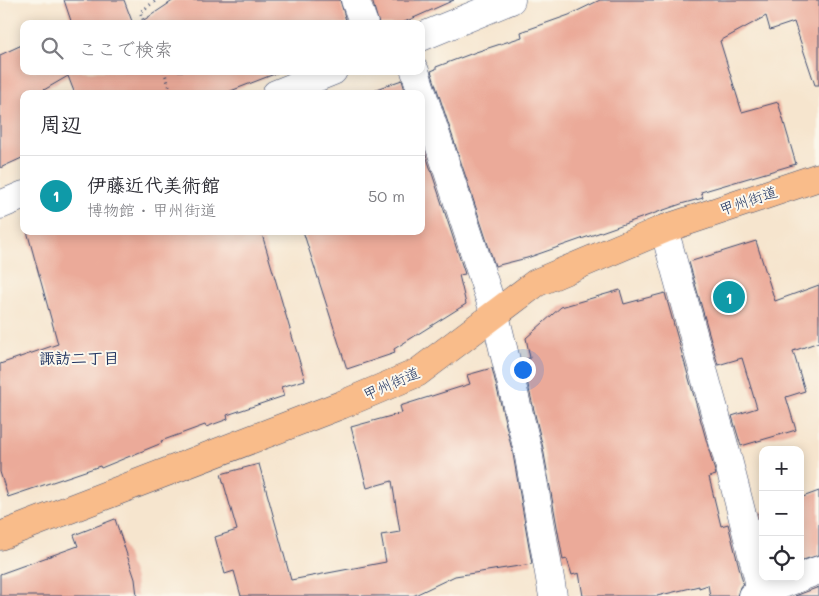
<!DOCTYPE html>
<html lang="ja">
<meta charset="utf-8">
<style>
body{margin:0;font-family:Mali,"Klee One",sans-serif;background:#f7f7f7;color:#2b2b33}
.controls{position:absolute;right:15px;bottom:15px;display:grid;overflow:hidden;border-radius:10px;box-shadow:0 2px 12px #0003}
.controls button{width:45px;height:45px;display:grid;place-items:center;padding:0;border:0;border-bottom:1px solid #e1e1e2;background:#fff;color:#2b2b33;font:25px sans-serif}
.you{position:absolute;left:522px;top:369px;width:18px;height:18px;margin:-12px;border:4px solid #fff;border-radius:50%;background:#1a73e8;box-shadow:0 0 0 8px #1a73e833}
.badge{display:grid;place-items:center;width:32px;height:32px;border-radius:50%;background:#db2777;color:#fff;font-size:16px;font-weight:700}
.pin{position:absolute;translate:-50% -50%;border:2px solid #fff;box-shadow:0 1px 5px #0006}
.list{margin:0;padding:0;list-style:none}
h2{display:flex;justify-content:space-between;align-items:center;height:65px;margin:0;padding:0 20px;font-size:21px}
h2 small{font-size:16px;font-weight:400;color:#7c7c81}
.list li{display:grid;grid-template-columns:32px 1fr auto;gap:15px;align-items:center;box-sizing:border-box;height:80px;padding:0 20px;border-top:1px solid #e1e1e2}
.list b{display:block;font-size:19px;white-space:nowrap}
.list p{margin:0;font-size:16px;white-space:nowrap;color:#7c7c81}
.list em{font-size:16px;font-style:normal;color:#7c7c81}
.icon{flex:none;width:28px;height:28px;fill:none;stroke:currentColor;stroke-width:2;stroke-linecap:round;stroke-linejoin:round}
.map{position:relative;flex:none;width:819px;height:596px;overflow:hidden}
.search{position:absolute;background:#fff;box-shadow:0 2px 12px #0003;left:20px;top:20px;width:405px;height:55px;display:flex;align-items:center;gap:12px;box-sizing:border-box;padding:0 18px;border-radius:10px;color:#7c7c81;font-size:19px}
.panel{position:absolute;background:#fff;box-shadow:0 2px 12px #0003;left:20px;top:90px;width:405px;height:145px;border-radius:10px}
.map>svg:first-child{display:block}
.building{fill:#ebaa99}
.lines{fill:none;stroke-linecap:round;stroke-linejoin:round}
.minor-casing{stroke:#3c4a6f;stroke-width:29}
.highway-casing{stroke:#3c4a6f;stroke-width:29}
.path{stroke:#3c4a6f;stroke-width:3;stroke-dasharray:1 4;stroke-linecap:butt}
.minor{stroke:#fff;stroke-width:28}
.highway{stroke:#f9bc8a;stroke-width:28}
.labels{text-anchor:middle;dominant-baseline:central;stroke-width:4;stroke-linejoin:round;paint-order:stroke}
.street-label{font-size:15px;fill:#1b2f5e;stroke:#fbf7ec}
.neighbourhood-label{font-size:16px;font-weight:bold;fill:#1b2f5e;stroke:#fbf7ec}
</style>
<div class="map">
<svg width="819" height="596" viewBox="0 0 819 596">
<rect width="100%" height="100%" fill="#fbf7ec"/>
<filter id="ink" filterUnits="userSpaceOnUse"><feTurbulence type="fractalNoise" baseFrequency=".02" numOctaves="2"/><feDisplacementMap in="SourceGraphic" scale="10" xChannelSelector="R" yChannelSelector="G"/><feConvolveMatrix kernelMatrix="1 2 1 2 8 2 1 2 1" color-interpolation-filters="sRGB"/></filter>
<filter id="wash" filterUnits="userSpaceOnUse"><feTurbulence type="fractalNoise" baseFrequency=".0096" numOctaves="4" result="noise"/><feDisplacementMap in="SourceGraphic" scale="20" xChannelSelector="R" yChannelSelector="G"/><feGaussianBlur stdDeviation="1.12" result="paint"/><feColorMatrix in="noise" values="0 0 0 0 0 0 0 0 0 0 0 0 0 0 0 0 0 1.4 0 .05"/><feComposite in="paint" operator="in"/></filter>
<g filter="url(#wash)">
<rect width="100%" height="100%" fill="#f6e5ce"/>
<g id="blocks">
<!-- building -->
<path class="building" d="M 64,0 L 124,0 L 133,24 L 72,24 Z
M 174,0 L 340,0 L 347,24 L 138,24 Z
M 372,0 L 454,0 L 400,24 L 379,24 Z
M 600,0 L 819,0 L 819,85 L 815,85 L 794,22 L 770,30 L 766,16 L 720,41 L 742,112 L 778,102 L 796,164 L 701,192 L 703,198 L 681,204 L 527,258 L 495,266 L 431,71 L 436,69 L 436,67 L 476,52 L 522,37 L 521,32 L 569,15 Z
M 24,44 L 24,71 L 277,71 L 277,73 L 223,94 L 75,94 L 68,76 L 37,94 L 24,94 L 24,157 L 0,168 L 0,55 Z
M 402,80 L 406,94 L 376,94 L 376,89 Z
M 421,140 L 465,274 L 459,275 L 466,304 L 394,349 L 395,353 L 347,369 L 303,231 L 421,231 Z
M 27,231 L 261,231 L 305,380 L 281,387 L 284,396 L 227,415 L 228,419 L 206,427 L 205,425 L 161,441 L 162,443 L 101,468 L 100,466 L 8,497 L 0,472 L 0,364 L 58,344 Z
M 756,241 L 775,301 L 819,285 L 819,342 L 793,351 L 805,391 L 786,397 L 796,430 L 741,446 L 732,416 L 757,408 L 742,358 L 718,365 L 689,262 Z
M 620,290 L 624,304 L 665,293 L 716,475 L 709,477 L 721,526 L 728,524 L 743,583 L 740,587 L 737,596 L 710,596 L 708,585 L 699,588 L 699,586 L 657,596 L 583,596 L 579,573 L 572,575 L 567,559 L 563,560 L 543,448 L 522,360 L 530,358 L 526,338 L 561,307 Z
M 492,368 L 513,454 L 532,564 L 455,576 L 413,596 L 241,596 L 234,571 L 225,574 L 215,537 L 237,530 L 221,474 L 259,464 L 291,580 L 386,562 L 381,535 L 400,532 L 392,481 L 367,488 L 351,427 L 402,413 L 400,406 L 470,384 L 467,375 Z
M 819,491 L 819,555 L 800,561 L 800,498 Z
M 763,511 L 763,533 L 758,513 Z
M 115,519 L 135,579 L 137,596 L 0,596 L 0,574 L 78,546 L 74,535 Z
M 819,587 L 819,596 L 795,596 Z"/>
</g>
</g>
<g filter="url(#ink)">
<use href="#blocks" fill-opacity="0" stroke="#3c4a6f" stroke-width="1"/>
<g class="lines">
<defs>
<path id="minor" d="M 355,0 L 364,24
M 421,37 L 511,0
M 415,71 L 495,315 L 528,451 L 553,596
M 276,94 L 333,71
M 0,205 L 24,195
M 664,229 L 727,456 L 762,593
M 752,596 L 819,570"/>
<path id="highway" d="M 0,536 L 341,405 L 417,373 L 536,283 L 664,229 L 819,177"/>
</defs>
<!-- minor casing -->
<use href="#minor" class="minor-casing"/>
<!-- highway casing -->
<use href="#highway" class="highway-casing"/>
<!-- path -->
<path class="path" d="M 145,24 L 140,12 L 157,0
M 164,71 L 172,94"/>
<!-- minor -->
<use href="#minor" class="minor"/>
<!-- highway -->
<use href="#highway" class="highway"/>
</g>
</g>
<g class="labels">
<!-- street labels -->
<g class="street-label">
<text transform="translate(748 200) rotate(-19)">甲州街道</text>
<text transform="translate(391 383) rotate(-24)">甲州街道</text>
</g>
<!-- neighbourhood labels -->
<g class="neighbourhood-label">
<text x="79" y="357">諏訪二丁目</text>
</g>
</g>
</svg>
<div class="controls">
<button>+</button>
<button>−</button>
<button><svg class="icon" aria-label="locate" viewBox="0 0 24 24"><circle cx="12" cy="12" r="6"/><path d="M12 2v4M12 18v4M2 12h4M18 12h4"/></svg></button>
</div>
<div class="you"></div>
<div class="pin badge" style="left:729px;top:297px;background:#0f9aa8">1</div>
<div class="search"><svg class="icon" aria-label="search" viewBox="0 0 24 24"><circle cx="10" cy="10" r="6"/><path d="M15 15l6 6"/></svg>ここで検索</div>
<section class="panel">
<h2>周辺<small></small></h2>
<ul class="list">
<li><span class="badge" style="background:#0f9aa8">1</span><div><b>伊藤近代美術館</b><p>博物館 · 甲州街道</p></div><em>50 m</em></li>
</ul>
</section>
</div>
